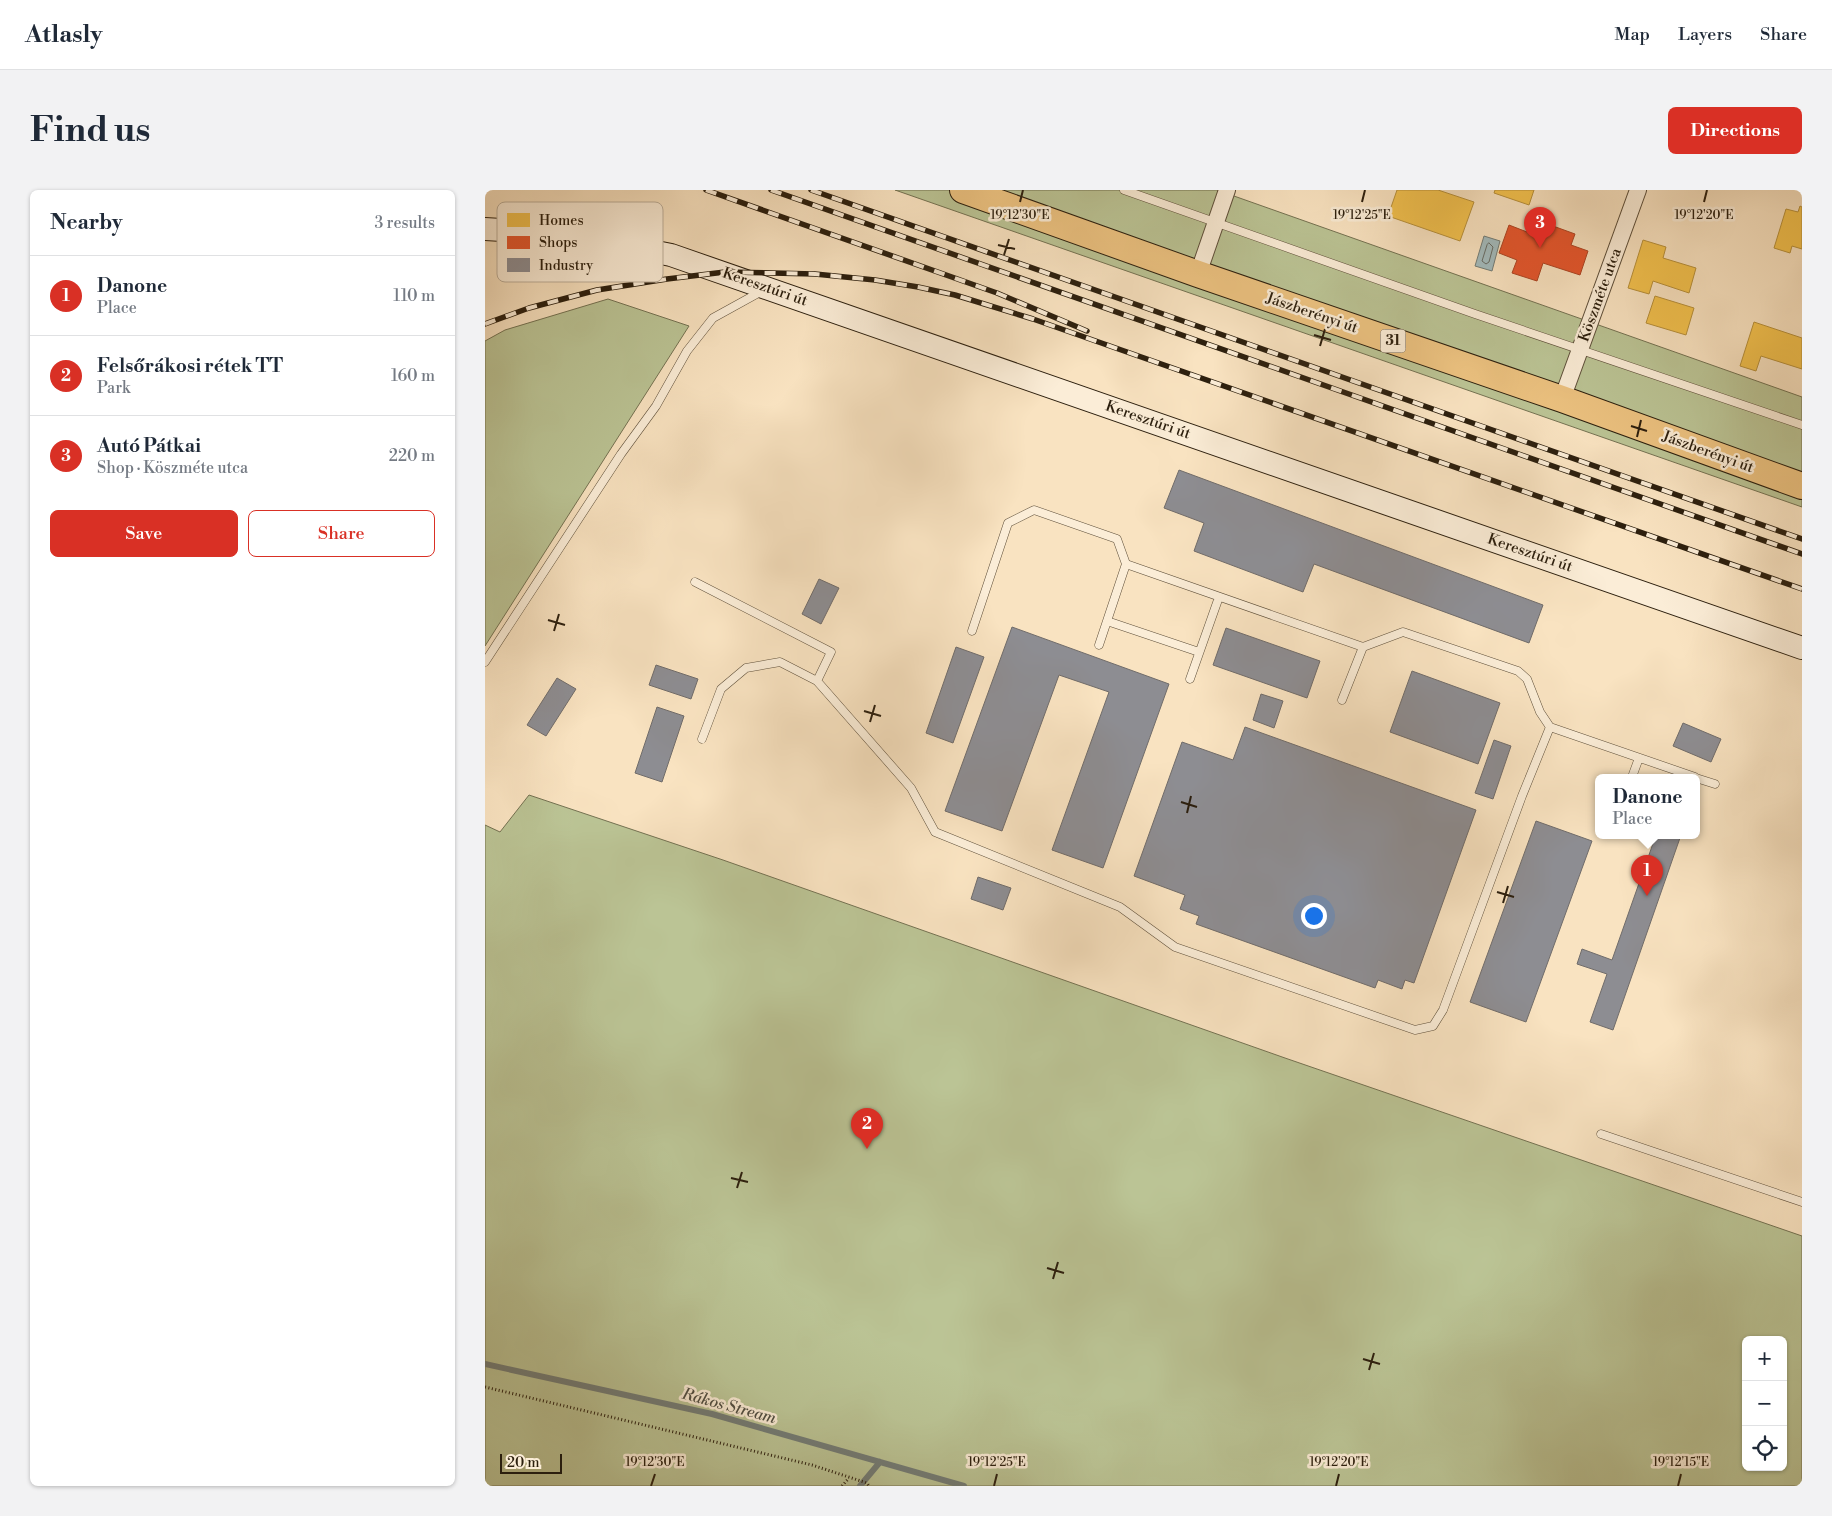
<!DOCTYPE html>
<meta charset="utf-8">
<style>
body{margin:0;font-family:"Libre Bodoni",serif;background:#f2f2f3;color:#1f2937}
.controls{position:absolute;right:15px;bottom:15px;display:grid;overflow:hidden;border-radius:8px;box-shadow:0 1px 4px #0004}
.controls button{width:45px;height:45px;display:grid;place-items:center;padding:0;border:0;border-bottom:1px solid #e0e1e3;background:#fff;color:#1f2937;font:25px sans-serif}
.scale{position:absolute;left:15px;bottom:12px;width:62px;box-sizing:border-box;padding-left:5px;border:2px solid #2c1f0e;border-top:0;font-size:14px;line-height:18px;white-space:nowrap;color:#2c1f0e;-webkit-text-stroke:4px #fbedd7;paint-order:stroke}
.you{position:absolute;left:828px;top:725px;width:18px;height:18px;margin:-12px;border:4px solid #fff;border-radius:50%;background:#1a73e8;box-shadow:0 0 0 8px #1a73e833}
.badge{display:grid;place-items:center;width:32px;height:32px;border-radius:50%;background:#d93025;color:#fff;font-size:16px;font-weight:700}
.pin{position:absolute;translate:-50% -41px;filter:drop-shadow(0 1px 2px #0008)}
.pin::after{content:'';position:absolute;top:26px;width:18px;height:15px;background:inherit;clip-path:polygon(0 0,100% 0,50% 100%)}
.popup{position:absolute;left:1110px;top:584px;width:105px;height:65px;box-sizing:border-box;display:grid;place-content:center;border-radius:8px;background:#fff;filter:drop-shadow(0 1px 4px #0005);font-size:16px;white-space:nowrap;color:#747a83}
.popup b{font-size:19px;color:#1f2937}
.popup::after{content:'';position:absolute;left:50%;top:100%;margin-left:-10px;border:10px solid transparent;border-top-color:#fff}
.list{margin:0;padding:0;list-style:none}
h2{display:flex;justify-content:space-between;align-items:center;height:65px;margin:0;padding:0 20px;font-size:21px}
h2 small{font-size:16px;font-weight:400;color:#747a83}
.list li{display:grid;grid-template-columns:32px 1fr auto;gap:15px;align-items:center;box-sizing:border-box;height:80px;padding:0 20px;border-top:1px solid #e0e1e3}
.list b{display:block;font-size:19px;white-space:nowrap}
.list p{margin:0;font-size:16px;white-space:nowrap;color:#747a83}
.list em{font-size:16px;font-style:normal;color:#747a83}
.actions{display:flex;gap:10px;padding:15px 20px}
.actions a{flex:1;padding:11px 0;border:1px solid #d93025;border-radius:8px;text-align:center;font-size:18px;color:#d93025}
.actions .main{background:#d93025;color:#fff}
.icon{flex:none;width:28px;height:28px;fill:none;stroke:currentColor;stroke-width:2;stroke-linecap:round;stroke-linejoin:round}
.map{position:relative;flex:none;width:1317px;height:1296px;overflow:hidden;border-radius:8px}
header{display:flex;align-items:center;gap:30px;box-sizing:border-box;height:70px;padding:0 25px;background:#fff;border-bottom:1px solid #e0e1e3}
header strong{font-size:24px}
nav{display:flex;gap:28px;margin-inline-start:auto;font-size:18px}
.intro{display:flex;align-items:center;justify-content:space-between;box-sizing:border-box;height:120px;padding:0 30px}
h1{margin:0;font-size:35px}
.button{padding:12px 22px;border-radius:8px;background:#d93025;color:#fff;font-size:18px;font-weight:700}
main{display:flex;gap:30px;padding:0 30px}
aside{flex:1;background:#fff;border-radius:8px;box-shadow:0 1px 4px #0004}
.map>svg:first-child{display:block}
.green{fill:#bbc495;stroke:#747252;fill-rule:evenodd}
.water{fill:#a3bbbd;stroke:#737d77}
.homes{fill:#f2c14e;stroke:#b7903b}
.shops{fill:#e4572e;stroke:#ad4624}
.industry{fill:#8d8d92;stroke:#706c6a}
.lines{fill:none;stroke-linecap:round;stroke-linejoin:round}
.shore{stroke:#686d66;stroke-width:1}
.stream{stroke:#737d77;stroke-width:6}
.lane-casing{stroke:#5f503b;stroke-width:9}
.street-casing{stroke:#5f503b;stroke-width:18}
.secondary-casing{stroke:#2c1f0e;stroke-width:24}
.primary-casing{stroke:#2c1f0e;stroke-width:28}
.path{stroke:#2c1f0e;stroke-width:3;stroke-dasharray:1 2.5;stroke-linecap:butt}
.lane{stroke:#fbedd7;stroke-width:8}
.street{stroke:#fbedd7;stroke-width:16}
.secondary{stroke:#fbedd7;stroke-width:22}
.primary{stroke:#ecc280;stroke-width:26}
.rail-casing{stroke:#2c1f0e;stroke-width:5.5}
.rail{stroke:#fbedd7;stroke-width:4;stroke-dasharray:11;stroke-linecap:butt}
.ticks{fill:none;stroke:#2c1f0e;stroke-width:2}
.labels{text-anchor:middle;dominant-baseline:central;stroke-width:5;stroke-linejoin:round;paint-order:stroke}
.shield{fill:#fbedd7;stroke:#6a5d4a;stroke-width:1}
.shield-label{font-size:14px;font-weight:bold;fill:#2c1f0e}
.street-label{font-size:15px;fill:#2c1f0e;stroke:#fbedd7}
.water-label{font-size:16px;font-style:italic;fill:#504e43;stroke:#fbedd7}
.key{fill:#fbedd7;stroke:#bdaf9b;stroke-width:1}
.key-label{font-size:14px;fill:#2c1f0e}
.ticks-label{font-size:12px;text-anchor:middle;fill:#2c1f0e;stroke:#fbedd7;stroke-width:5;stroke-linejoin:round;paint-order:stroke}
</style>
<header>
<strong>Atlasly</strong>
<nav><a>Map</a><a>Layers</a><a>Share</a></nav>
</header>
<div class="intro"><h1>Find us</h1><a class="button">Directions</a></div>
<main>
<aside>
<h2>Nearby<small>3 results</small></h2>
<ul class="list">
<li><span class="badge">1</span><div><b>Danone</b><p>Place</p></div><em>110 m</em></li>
<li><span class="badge">2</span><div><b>Felsőrákosi rétek TT</b><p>Park</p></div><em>160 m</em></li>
<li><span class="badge">3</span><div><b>Autó Pátkai</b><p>Shop · Köszméte utca</p></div><em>220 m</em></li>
</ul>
<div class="actions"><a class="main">Save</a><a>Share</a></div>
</aside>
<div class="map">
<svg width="1317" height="1296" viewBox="0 0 1317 1296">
<rect width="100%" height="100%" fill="#f9e3c1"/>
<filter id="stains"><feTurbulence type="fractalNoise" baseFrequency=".004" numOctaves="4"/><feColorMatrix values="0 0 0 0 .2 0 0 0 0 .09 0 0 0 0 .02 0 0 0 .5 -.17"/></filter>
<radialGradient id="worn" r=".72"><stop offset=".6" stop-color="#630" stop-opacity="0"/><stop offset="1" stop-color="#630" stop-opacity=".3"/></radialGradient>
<!-- green -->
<path class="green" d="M 410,0 L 732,0 L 1317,207 L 1317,317 Z
M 123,109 L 204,136 L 0,456 L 0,151 L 20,140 Z
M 44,605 L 238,670 L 800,868 L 1317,1046 L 1317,1296 L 0,1296 L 0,635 L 15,642 ZM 1261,1150 L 1298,1150 L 1298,1277 L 1261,1277 Z"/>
<!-- water -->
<path class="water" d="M 999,46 L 1015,51 L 1007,81 L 990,76 Z"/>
<!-- homes -->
<path class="homes" d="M 912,0 L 953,0 L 989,12 L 975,51 L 903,26 Z
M 1010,0 L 1049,0 L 1044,15 L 1009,3 Z
M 1315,16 L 1317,17 L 1317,59 L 1307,56 L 1305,63 L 1289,58 L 1301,19 L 1313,22 Z
M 1158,50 L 1181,57 L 1178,68 L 1211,78 L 1204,103 L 1168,91 L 1164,104 L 1143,98 Z
M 1170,106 L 1209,118 L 1201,145 L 1161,133 Z
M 1269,132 L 1317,148 L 1317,179 L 1276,166 L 1271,181 L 1255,176 Z"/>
<!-- shops -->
<path class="shops" d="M 1046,28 L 1090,44 L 1086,55 L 1103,61 L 1095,85 L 1058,73 L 1052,91 L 1027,83 L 1032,70 L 1014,63 L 1024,35 L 1042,42 Z"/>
<!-- industry -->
<path class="industry" d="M 694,280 L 1058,415 L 1044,453 L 829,374 L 818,402 L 709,361 L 719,333 L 679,318 Z
M 334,389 L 354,398 L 336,434 L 317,424 Z
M 527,437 L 684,494 L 618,678 L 567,660 L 624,502 L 574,485 L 517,641 L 460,621 Z
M 741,438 L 835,471 L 822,508 L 728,475 Z
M 471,457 L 499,467 L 468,553 L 441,543 Z
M 171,475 L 213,489 L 206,509 L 164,495 Z
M 927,481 L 1015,513 L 993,574 L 905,542 Z
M 72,488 L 91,499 L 61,546 L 42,535 Z
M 776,504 L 798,511 L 789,538 L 768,530 Z
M 172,517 L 199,526 L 177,592 L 150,583 Z
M 1198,533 L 1236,549 L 1226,572 L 1188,556 Z
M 760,537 L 991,620 L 929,793 L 920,790 L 917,799 L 893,790 L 890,798 L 711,734 L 714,726 L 695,719 L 700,705 L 649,686 L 697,552 L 748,570 Z
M 1009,550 L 1026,556 L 1008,609 L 990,603 Z
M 1051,631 L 1107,651 L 1041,832 L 985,812 Z
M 1171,645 L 1196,645 L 1128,840 L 1105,832 L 1122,784 L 1092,774 L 1097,759 L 1127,770 Z
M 493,687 L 526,698 L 518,720 L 486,709 Z"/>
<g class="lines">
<!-- shore -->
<path class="shore" d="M 1004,53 L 1008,57 L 1004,72 L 1001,74 L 997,71 L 1002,55 Z"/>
<!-- stream -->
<path class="stream" d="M 0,1174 L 227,1224 L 479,1296
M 375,1296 L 395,1272"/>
<defs>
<path id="lane" d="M 639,0 L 990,124 L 1317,235
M 210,392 L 346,462 L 332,491
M 622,431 L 714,462
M 487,441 L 523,333 L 549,320 L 632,349 L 641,374 L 878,457 L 918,442 L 1033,481 L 1042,489 L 1055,522 L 1065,537 L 1210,587
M 614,455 L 641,374
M 0,472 L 136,264 L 171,216 L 202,161 L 228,128 L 277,101
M 705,489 L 734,407
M 857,510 L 878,457
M 217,549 L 236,499 L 261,478 L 295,472 L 332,491 L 426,598 L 450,642 L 635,717 L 690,757 L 930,840 L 948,836 L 958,820 L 1037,606 L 1065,537
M 1147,587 L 1154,568
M 1211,588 L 1230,594
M 1116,944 L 1317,1012"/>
<path id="street" d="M 713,84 L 742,0
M 1077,209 L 1153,0"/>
<path id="secondary" d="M 0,39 C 63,42 124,52 186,65 L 1317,458"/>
<path id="primary" d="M 478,0 L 713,84 L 1077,209 L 1317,296"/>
</defs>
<!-- lane casing -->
<use href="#lane" class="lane-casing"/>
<!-- street casing -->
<use href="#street" class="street-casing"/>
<!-- secondary casing -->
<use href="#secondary" class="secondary-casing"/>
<!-- primary casing -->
<use href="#primary" class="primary-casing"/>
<!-- path -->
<path class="path" d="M 0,1197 L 327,1275 L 382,1293 L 384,1296
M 357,1296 L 364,1288"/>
<!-- lane -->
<use href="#lane" class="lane"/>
<!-- street -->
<use href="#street" class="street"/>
<!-- secondary -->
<use href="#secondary" class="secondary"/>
<!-- primary -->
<use href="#primary" class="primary"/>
<defs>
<path id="rail" d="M 221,0 L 512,103 L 602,141
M 286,0 L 1317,364
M 326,0 L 1317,349
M 0,134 L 44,118 L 112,100 L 182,89 L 240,82 L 330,84 L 390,90 L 433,97 L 470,105 L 548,129 L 1317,399"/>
</defs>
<!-- rail casing -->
<use href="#rail" class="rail-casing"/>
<!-- rail -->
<use href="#rail" class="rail"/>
</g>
<!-- ticks -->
<path class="ticks" d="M 535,12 L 538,0M 877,12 L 880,0M 1219,12 L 1222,0M 513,55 L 530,59M 519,65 L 524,49M 829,145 L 846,150M 835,156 L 840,139M 1146,236 L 1162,241M 1152,247 L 1156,230M 63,430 L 80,435M 69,441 L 74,424M 379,521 L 396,526M 385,532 L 390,515M 696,612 L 712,617M 702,623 L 706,606M 1012,702 L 1029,707M 1018,713 L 1023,696M 246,988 L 263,992M 252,998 L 257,982M 562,1078 L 579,1083M 568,1089 L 573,1072M 878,1169 L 895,1174M 884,1180 L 889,1163M 166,1296 L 170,1284M 509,1296 L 512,1284M 851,1296 L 854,1284M 1193,1296 L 1196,1284"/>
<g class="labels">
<!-- shield labels -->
<rect class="shield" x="895.5" y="139.5" width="25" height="23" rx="4"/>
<g class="shield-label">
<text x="908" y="151">31</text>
</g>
<!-- street labels -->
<g class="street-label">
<text transform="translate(280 97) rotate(19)">Keresztúri út</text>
<text transform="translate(1115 105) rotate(-70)">Köszméte utca</text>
<text transform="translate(827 123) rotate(19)">Jászberényi út</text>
<text transform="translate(663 230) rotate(19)">Keresztúri út</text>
<text transform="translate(1223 262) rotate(20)">Jászberényi út</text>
<text transform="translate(1045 363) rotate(19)">Keresztúri út</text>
</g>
<!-- water labels -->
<g class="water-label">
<text transform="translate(244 1216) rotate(15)">Rákos Stream</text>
</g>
</g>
<!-- legend -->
<rect x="12" y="12" width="166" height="80" rx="8" class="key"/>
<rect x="22" y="23" width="23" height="14" fill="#f2c14e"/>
<rect x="22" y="46" width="23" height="13" fill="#e4572e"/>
<rect x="22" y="68" width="23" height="14" fill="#8d8d92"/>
<g class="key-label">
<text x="54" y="35">Homes</text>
<text x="54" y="57">Shops</text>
<text x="54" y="80">Industry</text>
</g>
<g class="ticks-label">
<text x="535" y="29">19°12'30"E</text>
<text x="877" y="29">19°12'25"E</text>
<text x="1219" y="29">19°12'20"E</text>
<text x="170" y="1276">19°12'30"E</text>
<text x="512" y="1276">19°12'25"E</text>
<text x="854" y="1276">19°12'20"E</text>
<text x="1196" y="1276">19°12'15"E</text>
</g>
<rect width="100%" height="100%" filter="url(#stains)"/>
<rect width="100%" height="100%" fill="url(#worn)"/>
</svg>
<div class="controls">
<button>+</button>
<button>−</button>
<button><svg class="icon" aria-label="locate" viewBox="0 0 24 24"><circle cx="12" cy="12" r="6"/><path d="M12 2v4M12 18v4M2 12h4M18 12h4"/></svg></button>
</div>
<div class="scale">20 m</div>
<div class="you"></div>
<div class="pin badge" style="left:1162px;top:706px">1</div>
<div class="popup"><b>Danone</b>Place</div>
<div class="pin badge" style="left:382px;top:959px">2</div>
<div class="pin badge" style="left:1055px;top:58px">3</div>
</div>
</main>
